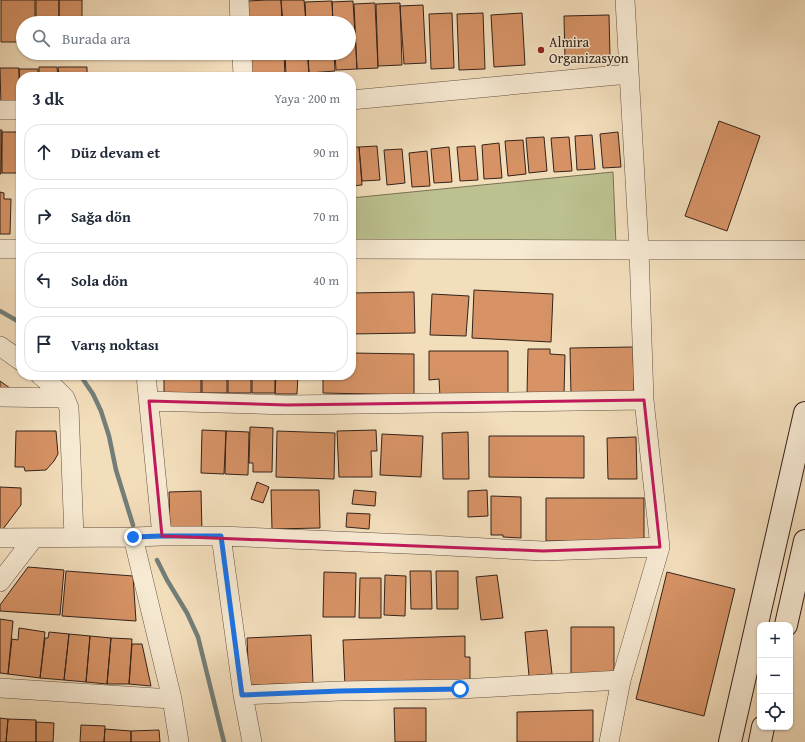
<!DOCTYPE html>
<html lang="tr">
<meta charset="utf-8">
<style>
body{margin:0;font-family:"Gentium Book Plus",serif;background:#f2f2f3;color:#1f2937}
.controls{position:absolute;right:12px;bottom:12px;display:grid;overflow:hidden;border-radius:8px;box-shadow:0 1px 3px #0004}
.controls button{width:36px;height:36px;display:grid;place-items:center;padding:0;border:0;border-bottom:1px solid #e0e1e3;background:#fff;color:#1f2937;font:20px sans-serif}
.stop{position:absolute;width:12px;height:12px;margin:-9px;border:3px solid #1a73e8;border-radius:50%;background:#fff}
.stop.end{background:#1a73e8;border-color:#fff;box-shadow:0 1px 4px #0008}
.list{margin:0;padding:0;list-style:none}
h2{display:flex;justify-content:space-between;align-items:center;height:52px;margin:0;padding:0 16px;font-size:17px}
h2 small{font-size:13px;font-weight:400;color:#747a83}
.list li{display:grid;grid-template-columns:26px 1fr auto;gap:12px;align-items:center;box-sizing:border-box;height:56px;margin:0 8px 8px;padding:0 8px;border:1px solid #e0e1e3;border-radius:16px}
.list b{display:block;font-size:15px;white-space:nowrap}
.list em{font-size:13px;font-style:normal;color:#747a83}
.icon{flex:none;width:22px;height:22px;fill:none;stroke:currentColor;stroke-width:2;stroke-linecap:round;stroke-linejoin:round}
.map{position:relative;flex:none;width:805px;height:742px;overflow:hidden}
.search{position:absolute;background:#fff;box-shadow:0 1px 3px #0004;left:16px;top:16px;width:340px;height:44px;display:flex;align-items:center;gap:10px;box-sizing:border-box;padding:0 14px;border-radius:22px;color:#747a83;font-size:15px}
.panel{position:absolute;background:#fff;box-shadow:0 1px 3px #0004;left:16px;top:72px;width:340px;height:308px;border-radius:16px}
.map>svg:first-child{display:block}
.green{fill:#bcc18f;stroke:#787254}
.lines{fill:none;stroke-linecap:round;stroke-linejoin:round}
.stream{stroke:#737e79;stroke-width:4.5}
.building{fill:#d79366;stroke:#33221a}
.minor-casing{stroke:#635142;stroke-width:20}
.secondary-casing{stroke:#33221a;stroke-width:24}
.minor{stroke:#f7ead3;stroke-width:19}
.secondary{stroke:#f7ead3;stroke-width:22}
.route{stroke:#1a73e8;stroke-width:5}
.marked{fill:none;stroke:#c2185b;stroke-width:3;stroke-linejoin:round}
.poi-dot{fill:#8f2418;stroke:#f7ead3;stroke-width:1.5}
.labels{text-anchor:middle;dominant-baseline:central;stroke-width:3;stroke-linejoin:round;paint-order:stroke}
.poi-label{font-size:14px;fill:#33221a;stroke:#f7ead3;text-anchor:start}
</style>
<div class="map">
<svg width="805" height="742" viewBox="0 0 805 742">
<rect width="100%" height="100%" fill="#f3debc"/>
<filter id="stains"><feTurbulence type="fractalNoise" baseFrequency=".005" numOctaves="4"/><feColorMatrix values="0 0 0 0 .2 0 0 0 0 .09 0 0 0 0 .02 0 0 0 .5 -.17"/></filter>
<radialGradient id="worn" r=".72"><stop offset=".6" stop-color="#630" stop-opacity="0"/><stop offset="1" stop-color="#630" stop-opacity=".3"/></radialGradient>
<!-- green -->
<path class="green" d="M 613,172 L 616,245 L 351,242 L 351,198 Z"/>
<g class="lines">
<!-- stream -->
<path class="stream" d="M 0,311 L 21,323
M 80,375 L 93,394 L 101,411 L 109,436 L 116,470 L 133,525
M 157,560 L 167,580 L 187,613 L 198,637 L 224,742"/>
</g>
<!-- building -->
<path class="building" d="M 1,0 L 35,0 L 35,23 L 23,23 L 23,42 L 1,42 Z
M 36,0 L 59,0 L 59,23 L 36,23 Z
M 59,0 L 82,0 L 82,23 L 59,23 Z
M 267,0 L 281,0 L 282,23 L 248,23 L 247,1 Z
M 281,0 L 304,0 L 306,23 L 283,23 Z
M 332,1 L 333,23 L 306,23 L 305,2 Z
M 353,1 L 357,69 L 336,70 L 335,53 L 349,53 L 349,23 L 333,23 L 332,2 Z
M 375,3 L 378,68 L 357,69 L 354,4 Z
M 400,3 L 402,65 L 378,66 L 376,4 Z
M 423,5 L 426,63 L 404,64 L 400,6 Z
M 452,13 L 454,68 L 431,69 L 429,14 Z
M 483,13 L 485,69 L 459,70 L 457,14 Z
M 522,13 L 525,65 L 494,67 L 491,15 Z
M 609,15 L 610,58 L 565,59 L 564,16 Z
M 250,53 L 284,53 L 285,77 L 251,77 Z
M 285,53 L 307,53 L 309,73 L 286,75 Z
M 308,53 L 334,53 L 335,71 L 309,73 Z
M 39,67 L 57,67 L 58,77 L 39,77 Z
M 58,67 L 87,67 L 87,77 L 59,77 Z
M 0,68 L 19,68 L 20,107 L 1,107 Z
M 19,69 L 38,69 L 38,77 L 21,77 L 21,107 L 20,107 Z
M 719,121 L 760,136 L 727,231 L 685,216 Z
M 0,130 L 2,130 L 1,174 L 0,174 Z
M 2,132 L 21,132 L 21,173 L 2,173 Z
M 618,132 L 621,167 L 603,168 L 600,134 Z
M 592,135 L 595,169 L 577,170 L 575,136 Z
M 544,137 L 547,171 L 529,173 L 526,138 Z
M 569,137 L 572,171 L 554,172 L 551,138 Z
M 523,140 L 526,174 L 508,176 L 505,141 Z
M 499,143 L 502,178 L 484,179 L 482,145 Z
M 377,146 L 380,180 L 362,181 L 359,147 Z
M 475,146 L 478,180 L 460,181 L 457,147 Z
M 351,147 L 359,147 L 362,185 L 351,186 Z
M 449,147 L 452,182 L 434,183 L 431,149 Z
M 402,149 L 405,183 L 387,185 L 384,150 Z
M 427,151 L 430,186 L 412,187 L 409,153 Z
M 0,192 L 4,193 L 4,199 L 11,199 L 10,234 L 0,234 Z
M 474,290 L 553,294 L 551,342 L 472,338 Z
M 414,292 L 415,333 L 351,334 L 351,293 Z
M 432,294 L 469,296 L 466,336 L 430,335 Z
M 633,347 L 634,394 L 571,395 L 570,348 Z
M 528,349 L 550,349 L 550,354 L 565,355 L 564,395 L 527,394 Z
M 429,351 L 508,351 L 508,396 L 440,397 L 439,379 L 429,380 Z
M 351,353 L 414,354 L 414,395 L 323,393 L 323,375 L 351,375 Z
M 168,375 L 201,375 L 201,393 L 164,393 L 164,380 Z
M 202,375 L 227,375 L 227,393 L 202,393 Z
M 228,375 L 251,375 L 251,393 L 228,393 Z
M 252,375 L 275,375 L 275,393 L 252,393 Z
M 276,375 L 298,375 L 297,394 L 275,394 Z
M 0,381 L 17,393 L 0,393 Z
M 250,427 L 273,428 L 272,472 L 253,472 L 253,463 L 249,463 Z
M 202,430 L 226,431 L 224,474 L 201,473 Z
M 376,430 L 377,451 L 371,451 L 372,477 L 339,477 L 337,431 Z
M 16,431 L 56,431 L 58,454 L 54,461 L 46,470 L 25,471 L 24,467 L 15,467 Z
M 226,431 L 249,432 L 248,475 L 225,474 Z
M 277,431 L 335,433 L 334,479 L 276,477 Z
M 468,432 L 469,479 L 443,479 L 442,433 Z
M 382,434 L 423,436 L 421,477 L 380,475 Z
M 489,436 L 584,436 L 584,478 L 489,477 Z
M 636,437 L 637,479 L 608,479 L 607,438 Z
M 257,482 L 269,487 L 263,503 L 251,499 Z
M 0,487 L 21,488 L 21,505 L 3,529 L 0,529 Z
M 271,490 L 319,490 L 320,528 L 272,529 Z
M 354,490 L 376,492 L 375,506 L 352,504 Z
M 487,490 L 488,516 L 468,517 L 468,491 Z
M 201,491 L 202,532 L 170,533 L 169,492 Z
M 491,496 L 521,497 L 521,538 L 503,537 L 503,535 L 491,535 Z
M 546,498 L 644,498 L 644,540 L 546,541 Z
M 347,513 L 370,514 L 369,529 L 346,527 Z
M 28,567 L 64,570 L 60,615 L 0,611 L 0,605 Z
M 66,571 L 133,576 L 136,621 L 62,616 Z
M 410,571 L 431,571 L 432,609 L 411,609 Z
M 436,571 L 458,571 L 458,609 L 437,609 Z
M 324,572 L 356,573 L 355,617 L 323,617 Z
M 667,572 L 735,589 L 704,716 L 636,699 Z
M 385,575 L 406,576 L 405,616 L 384,615 Z
M 497,575 L 503,618 L 481,620 L 476,577 Z
M 360,578 L 381,578 L 381,618 L 359,618 Z
M 0,619 L 13,621 L 8,674 L 0,673 Z
M 571,627 L 614,627 L 614,675 L 571,675 Z
M 19,628 L 45,632 L 40,678 L 8,674 L 12,639 L 18,640 Z
M 547,630 L 552,674 L 529,676 L 525,632 Z
M 49,632 L 69,634 L 64,680 L 40,678 L 45,638 L 48,638 Z
M 69,634 L 90,636 L 86,682 L 64,680 Z
M 311,635 L 313,683 L 249,685 L 247,638 Z
M 90,636 L 111,638 L 107,684 L 86,682 Z
M 465,636 L 465,657 L 470,657 L 470,683 L 345,687 L 343,640 Z
M 111,638 L 132,639 L 129,684 L 107,684 Z
M 132,644 L 142,644 L 151,686 L 129,684 Z
M 394,708 L 426,708 L 426,742 L 395,742 Z
M 593,710 L 593,742 L 517,742 L 517,712 Z
M 0,718 L 8,719 L 6,742 L 0,742 Z
M 8,719 L 36,720 L 36,742 L 6,742 Z
M 36,722 L 54,723 L 53,742 L 36,742 Z
M 81,725 L 105,726 L 104,742 L 80,742 Z
M 105,729 L 131,731 L 131,742 L 104,742 Z
M 159,730 L 160,742 L 131,742 L 131,731 Z"/>
<g class="lines">
<defs>
<path id="minor" d="M 239,0 L 240,23
M 242,53 L 243,77
M 351,100 L 629,74
M 0,110 L 21,110
M 0,249 L 21,249
M 351,249 L 639,250 L 805,250
M 0,346 L 21,361
M 40,375 L 54,387 L 65,398 L 69,408 L 74,537
M 146,375 L 162,536
M 0,397 L 65,398
M 149,401 L 287,405 L 644,400
M 221,536 L 243,695 L 252,742
M 133,537 L 172,699 L 179,742
M 0,538 L 133,537 L 162,536 L 221,536 L 430,545 L 543,551 L 660,547
M 0,582 L 34,538
M 0,688 L 172,699
M 243,695 L 340,691 L 460,689 L 621,680
M 609,742 L 621,680 L 660,547 L 644,400 L 639,250 L 625,0"/>
<path id="secondary" d="M 786,625 L 805,541
M 730,742 L 805,413
M 760,742 L 763,727"/>
</defs>
<!-- minor casing -->
<use href="#minor" class="minor-casing"/>
<!-- secondary casing -->
<use href="#secondary" class="secondary-casing"/>
<!-- minor -->
<use href="#minor" class="minor"/>
<!-- secondary -->
<use href="#secondary" class="secondary"/>
</g>
<g class="lines">
<!-- route -->
<path class="route" d="M 133,537 L 162,536 L 221,536 L 242,695 L 340,691 L 460,689"/>
</g>
<!-- marked area -->
<path class="marked" d="M 644,400 L 660,547 L 543,551 L 162,536 L 149,401 L 287,405 Z"/>
<!-- markers -->
<circle class="poi-dot" cx="541" cy="50" r="4"/>
<g class="labels">
<!-- poi labels -->
<g class="poi-label">
<text x="549" y="42">Almira<tspan x="549" dy="16">Organizasyon</tspan></text>
</g>
</g>
<rect width="100%" height="100%" filter="url(#stains)"/>
<rect width="100%" height="100%" fill="url(#worn)"/>
</svg>
<div class="controls">
<button>+</button>
<button>−</button>
<button><svg class="icon" aria-label="locate" viewBox="0 0 24 24"><circle cx="12" cy="12" r="6"/><path d="M12 2v4M12 18v4M2 12h4M18 12h4"/></svg></button>
</div>
<div class="stop" style="left:460px;top:689px"></div>
<div class="stop end" style="left:133px;top:537px"></div>
<div class="search"><svg class="icon" aria-label="search" viewBox="0 0 24 24"><circle cx="10" cy="10" r="6"/><path d="M15 15l6 6"/></svg>Burada ara</div>
<section class="panel">
<h2>3 dk<small>Yaya · 200 m</small></h2>
<ul class="list">
<li><svg class="icon" aria-label="ahead" viewBox="0 0 24 24"><path d="M12 20V5M6 11l6-6 6 6"/></svg><div><b>Düz devam et</b></div><em>90 m</em></li>
<li><svg class="icon" aria-label="right" viewBox="0 0 24 24"><path d="M7 20v-9h11M14 6l5 5-5 5"/></svg><div><b>Sağa dön</b></div><em>70 m</em></li>
<li><svg class="icon" aria-label="left" viewBox="0 0 24 24"><path d="M17 20v-9H6M10 6l-5 5 5 5"/></svg><div><b>Sola dön</b></div><em>40 m</em></li>
<li><svg class="icon" aria-label="arrive" viewBox="0 0 24 24"><path d="M6 21V4h12l-3 4 3 4H6"/></svg><div><b>Varış noktası</b></div></li>
</ul>
</section>
</div>
